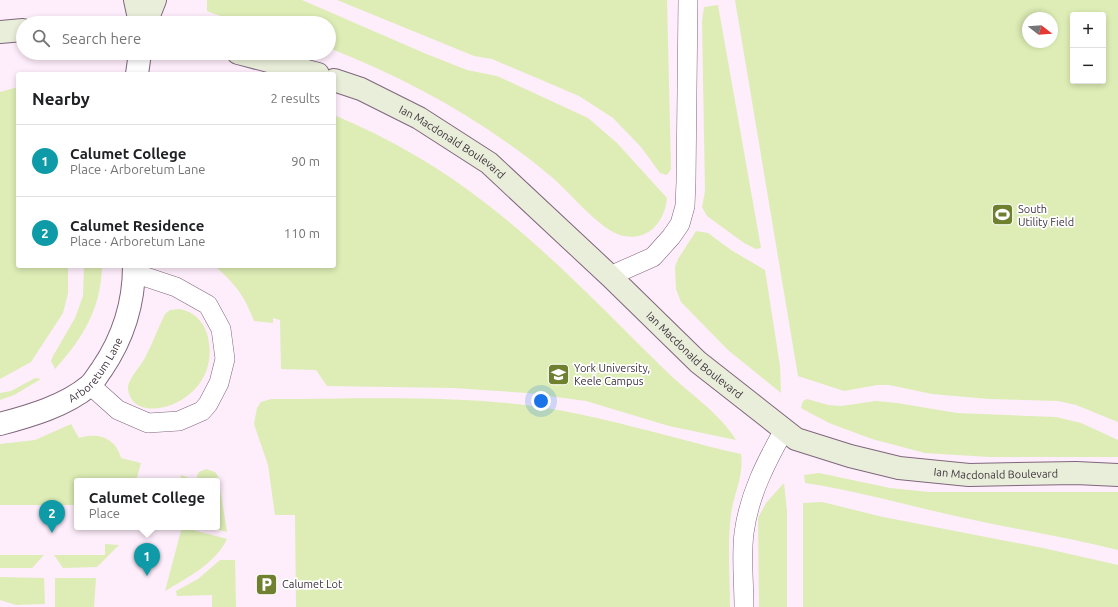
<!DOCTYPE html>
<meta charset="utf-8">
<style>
body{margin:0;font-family:Ubuntu,sans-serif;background:#f6f6f6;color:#202124}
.controls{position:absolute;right:12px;top:12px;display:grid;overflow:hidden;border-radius:4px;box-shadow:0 2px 6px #0003}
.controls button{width:36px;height:36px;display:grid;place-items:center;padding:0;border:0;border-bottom:1px solid #e0e0e0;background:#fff;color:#202124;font:20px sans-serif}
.compass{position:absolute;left:1022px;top:12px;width:36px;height:36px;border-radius:50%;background:#fff;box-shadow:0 2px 6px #0003;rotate:107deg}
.you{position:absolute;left:541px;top:401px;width:14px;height:14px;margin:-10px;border:3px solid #fff;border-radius:50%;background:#1a73e8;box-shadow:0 0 0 6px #1a73e833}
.badge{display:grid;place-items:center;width:26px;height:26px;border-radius:50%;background:#6f8131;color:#fff;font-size:13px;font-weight:700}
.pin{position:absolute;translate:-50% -33px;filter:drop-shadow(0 1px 2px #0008)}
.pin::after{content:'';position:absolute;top:21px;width:14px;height:12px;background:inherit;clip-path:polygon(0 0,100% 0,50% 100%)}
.popup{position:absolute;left:74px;top:478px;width:146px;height:52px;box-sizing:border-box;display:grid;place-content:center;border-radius:4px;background:#fff;filter:drop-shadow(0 1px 3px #0005);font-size:13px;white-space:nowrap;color:#757577}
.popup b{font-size:15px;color:#202124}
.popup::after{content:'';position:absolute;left:50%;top:100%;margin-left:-8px;border:8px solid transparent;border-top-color:#fff}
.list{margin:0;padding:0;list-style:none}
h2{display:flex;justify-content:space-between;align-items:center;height:52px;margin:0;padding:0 16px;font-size:17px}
h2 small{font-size:13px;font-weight:400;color:#757577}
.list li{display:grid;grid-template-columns:26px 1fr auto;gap:12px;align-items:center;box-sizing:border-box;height:72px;padding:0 16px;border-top:1px solid #e0e0e0}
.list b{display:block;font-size:15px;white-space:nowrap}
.list p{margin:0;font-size:13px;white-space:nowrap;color:#757577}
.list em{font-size:13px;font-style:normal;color:#757577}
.icon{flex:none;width:22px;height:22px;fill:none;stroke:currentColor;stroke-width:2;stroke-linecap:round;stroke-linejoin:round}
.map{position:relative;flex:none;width:1118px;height:607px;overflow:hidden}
.search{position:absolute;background:#fff;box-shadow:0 2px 6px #0003;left:16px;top:16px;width:320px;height:44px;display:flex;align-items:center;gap:10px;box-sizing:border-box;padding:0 14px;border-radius:22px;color:#757577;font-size:15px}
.panel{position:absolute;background:#fff;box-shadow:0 2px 6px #0003;left:16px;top:72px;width:320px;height:196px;border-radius:4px}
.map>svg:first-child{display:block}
.green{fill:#ddedb5;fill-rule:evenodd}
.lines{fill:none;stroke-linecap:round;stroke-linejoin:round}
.lane-casing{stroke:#7f667c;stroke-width:20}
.street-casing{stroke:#7f667c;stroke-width:24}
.secondary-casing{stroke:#7f667c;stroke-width:24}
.lane{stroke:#fff;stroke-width:19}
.street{stroke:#fff;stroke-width:22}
.secondary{stroke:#e9eeda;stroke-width:22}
.labels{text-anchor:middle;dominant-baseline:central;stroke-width:3.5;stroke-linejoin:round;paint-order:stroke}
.street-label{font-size:11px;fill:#3d323c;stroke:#fff}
.poi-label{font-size:11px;fill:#3d323c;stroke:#fff;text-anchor:start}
</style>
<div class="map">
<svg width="1118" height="607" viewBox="0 0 1118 607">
<rect width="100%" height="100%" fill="#feedfb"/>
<!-- green -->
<path class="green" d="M 207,0 L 302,0 L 424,53 L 467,70 L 497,76 L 588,118 L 617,143 L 667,198 C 665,221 649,241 624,236 C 603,233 571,194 554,179 C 487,122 410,80 329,48 L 329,23 C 286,23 247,28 207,11 Z
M 337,0 L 667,0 L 671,169 L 667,175 L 660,173 L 641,147 L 613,118 L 579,96 L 492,59 L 474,56 Z
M 735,0 L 1118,0 L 1118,422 L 1076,405 L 1058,401 L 989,399 L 932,394 L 889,385 L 877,385 L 844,391 L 798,376 ZM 1073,15 L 1103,15 L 1103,81 L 1073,81 ZM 1028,18 L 1052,18 L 1052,42 L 1028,42 Z
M 718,5 L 761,248 L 756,249 L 744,243 L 707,216 L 702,207 L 705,191 L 702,21 L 704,7 Z
M 18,87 L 18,266 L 68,266 L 68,293 L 63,313 L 31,362 L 0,379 L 0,92 Z
M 334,115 C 389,138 441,168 488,205 C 551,254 608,314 665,370 C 688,393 719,412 736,440 L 669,426 L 586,401 L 527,393 L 453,388 L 327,386 L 316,370 L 281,369 L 280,320 L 273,318 L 273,323 L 254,321 C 244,295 236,285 215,266 L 334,266 Z
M 696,231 L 708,233 L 731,250 L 765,270 L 780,366 L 781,393 L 728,350 L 681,302 L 676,289 L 675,267 L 678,259 Z
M 84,266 L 102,266 C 101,309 83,338 55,369 L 51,361 L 53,356 L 75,318 L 83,296 Z
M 180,309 C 194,312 203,321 207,334 C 227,403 129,432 128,387 C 128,383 132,377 134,374 C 138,368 143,362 146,356 C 153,342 158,328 165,314 L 170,310 Z
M 35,378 L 41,379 L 14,395 L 0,400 L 0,393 L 11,391 Z
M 271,399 C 355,399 441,395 525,405 C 599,414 669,438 741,454 C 744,476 734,493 731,514 C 727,545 730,577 730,607 L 296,607 L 295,515 L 275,515 L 268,465 L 254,424 L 257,408 L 261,402 Z
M 807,399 L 828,405 L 841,406 L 876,401 L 897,403 L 957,413 L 1056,417 L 1081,423 L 1118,440 L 1118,457 L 989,457 L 925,453 L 872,439 L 829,423 L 801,408 L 803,401 Z
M 71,424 L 79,438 C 98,432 116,438 121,458 L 141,463 L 136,481 L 77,481 L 77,505 L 0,505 L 0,444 L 35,440 Z
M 206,469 L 215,472 L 218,476 L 227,532 L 207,527 L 217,527 L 217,481 L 180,481 L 181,475 L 195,480 L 199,472 Z
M 819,473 L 890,488 L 929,492 L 1118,492 L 1118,550 C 1066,537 1013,529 960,517 C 909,506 858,491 805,483 L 804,475 Z
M 784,483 L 787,511 L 787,607 L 759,607 L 758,518 L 766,503 Z
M 822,502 L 883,517 L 1043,548 L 1118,565 L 1118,607 L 803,607 L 803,503 Z
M 182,527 L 227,539 C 215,564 188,577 165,591 Z
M 105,544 L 119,545 L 97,567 L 63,568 L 54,555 L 105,555 Z
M 0,555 L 44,555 L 32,568 L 0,568 Z
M 220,560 L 235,560 L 236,607 L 212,607 L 212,595 L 177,596 L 176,591 L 198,579 Z
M 0,577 L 44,578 L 45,604 L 16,605 L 0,600 Z
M 55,578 L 96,578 L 94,607 L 55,607 Z"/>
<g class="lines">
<defs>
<path id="lane" d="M 610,276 L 653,257 L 671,237 L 680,224 L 685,206 L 686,182 L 688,0
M 90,385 L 118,410 L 148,423 L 179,421 L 202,411 L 208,404 L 219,383 L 225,359 L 221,329 L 208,305 L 176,287 L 134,273
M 744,607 C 744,583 741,557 744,533 C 749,495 766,462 784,430"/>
<g id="street">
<path d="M 137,74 L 140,53"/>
<path id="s1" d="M 0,424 C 30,416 65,406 89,386 C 94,382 98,374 102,369 C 123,338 134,304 134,266"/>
</g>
<g id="secondary">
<path d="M 135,0 L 140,23"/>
<path d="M 146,23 L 155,0"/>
<path d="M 0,32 L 23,30"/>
<path d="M 238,53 L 318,74"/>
<path id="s2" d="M 334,80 L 361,89 L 419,118 L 489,163 L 610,276 L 698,362 L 796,439 L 850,456 L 899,468 L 969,475 L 1076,473 L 1118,475"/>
</g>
</defs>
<!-- lane casing -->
<use href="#lane" class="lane-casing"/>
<!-- street casing -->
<use href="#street" class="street-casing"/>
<!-- secondary casing -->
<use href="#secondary" class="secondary-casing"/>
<!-- lane -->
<use href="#lane" class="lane"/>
<!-- street -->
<use href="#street" class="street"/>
<!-- secondary -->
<use href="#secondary" class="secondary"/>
</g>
<!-- icons -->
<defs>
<symbol id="stadium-square" viewBox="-11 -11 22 22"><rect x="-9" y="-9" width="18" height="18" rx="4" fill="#6f8131" stroke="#fff"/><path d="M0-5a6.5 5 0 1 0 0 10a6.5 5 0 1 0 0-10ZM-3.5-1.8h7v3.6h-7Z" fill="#fff"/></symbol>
<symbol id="university-square" viewBox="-11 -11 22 22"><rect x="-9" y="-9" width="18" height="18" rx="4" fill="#6f8131" stroke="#fff"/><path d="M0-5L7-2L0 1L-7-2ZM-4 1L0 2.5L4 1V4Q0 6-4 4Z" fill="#fff"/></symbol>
<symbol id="parking-square" viewBox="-11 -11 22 22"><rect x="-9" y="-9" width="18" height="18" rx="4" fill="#6f8131" stroke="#fff"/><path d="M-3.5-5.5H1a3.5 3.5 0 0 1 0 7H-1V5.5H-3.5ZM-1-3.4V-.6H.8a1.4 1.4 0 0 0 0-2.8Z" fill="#fff"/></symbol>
</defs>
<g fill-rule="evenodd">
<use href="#stadium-square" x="990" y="202" width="25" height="25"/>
<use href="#university-square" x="546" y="362" width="25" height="25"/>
<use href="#parking-square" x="254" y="572" width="25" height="25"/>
</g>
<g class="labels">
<!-- street labels -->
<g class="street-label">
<text stroke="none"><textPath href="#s2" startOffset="134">Ian Macdonald Boulevard</textPath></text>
<text stroke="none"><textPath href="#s2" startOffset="458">Ian Macdonald Boulevard</textPath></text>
<text stroke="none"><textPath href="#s1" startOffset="114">Arboretum Lane</textPath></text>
<text stroke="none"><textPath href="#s2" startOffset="794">Ian Macdonald Boulevard</textPath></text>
</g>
<!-- poi labels -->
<g class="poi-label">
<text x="1018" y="209">South<tspan x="1018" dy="13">Utility Field</tspan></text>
<text x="574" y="368">York University,<tspan x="574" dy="13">Keele Campus</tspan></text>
<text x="282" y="584">Calumet Lot</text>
</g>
</g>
</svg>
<div class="controls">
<button>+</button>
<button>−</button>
</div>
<svg class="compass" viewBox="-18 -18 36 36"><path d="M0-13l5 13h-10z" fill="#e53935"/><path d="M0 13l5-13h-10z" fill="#757577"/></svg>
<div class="you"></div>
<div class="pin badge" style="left:147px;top:576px;background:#0f9aa8">1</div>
<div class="popup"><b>Calumet College</b>Place</div>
<div class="pin badge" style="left:52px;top:533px;background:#0f9aa8">2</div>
<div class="search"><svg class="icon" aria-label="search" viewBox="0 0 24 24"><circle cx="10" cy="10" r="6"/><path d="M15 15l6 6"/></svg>Search here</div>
<section class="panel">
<h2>Nearby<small>2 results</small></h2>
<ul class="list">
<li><span class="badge" style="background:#0f9aa8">1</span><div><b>Calumet College</b><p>Place · Arboretum Lane</p></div><em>90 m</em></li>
<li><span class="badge" style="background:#0f9aa8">2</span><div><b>Calumet Residence</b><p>Place · Arboretum Lane</p></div><em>110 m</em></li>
</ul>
</section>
</div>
